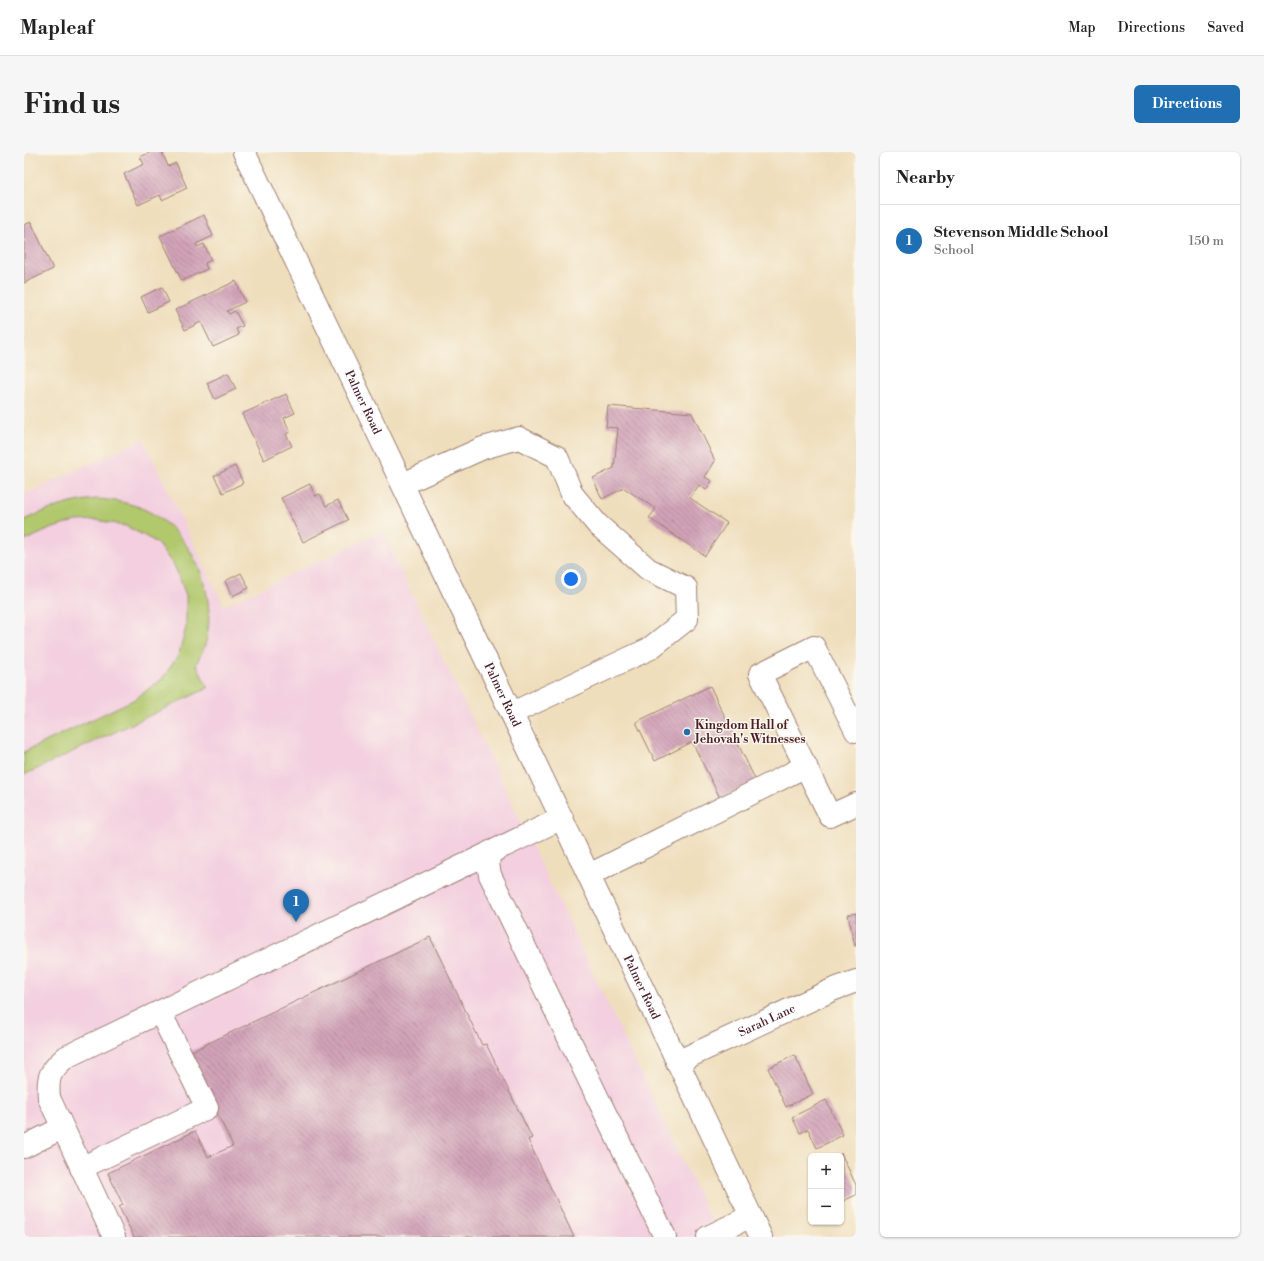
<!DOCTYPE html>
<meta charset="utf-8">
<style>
body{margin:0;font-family:"Libre Bodoni",serif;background:#f6f6f6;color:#222}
.controls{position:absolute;right:12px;bottom:12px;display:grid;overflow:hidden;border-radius:6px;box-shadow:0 1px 3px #0004}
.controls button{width:36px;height:36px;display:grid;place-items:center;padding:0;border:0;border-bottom:1px solid #e0e0e0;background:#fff;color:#222;font:20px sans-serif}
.you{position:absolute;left:547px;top:427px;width:14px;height:14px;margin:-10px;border:3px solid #fff;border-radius:50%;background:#1a73e8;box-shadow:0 0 0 6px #1a73e833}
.badge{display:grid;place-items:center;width:26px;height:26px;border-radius:50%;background:#1f6fb2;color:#fff;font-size:13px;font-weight:700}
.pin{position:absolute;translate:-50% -33px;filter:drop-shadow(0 1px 2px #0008)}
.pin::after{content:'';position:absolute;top:21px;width:14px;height:12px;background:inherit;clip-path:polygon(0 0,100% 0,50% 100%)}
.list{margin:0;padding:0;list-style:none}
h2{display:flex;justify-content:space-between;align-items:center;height:52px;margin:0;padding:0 16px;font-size:17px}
h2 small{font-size:13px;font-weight:400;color:#767676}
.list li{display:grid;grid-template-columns:26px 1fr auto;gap:12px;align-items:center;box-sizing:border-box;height:72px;padding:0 16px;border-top:1px solid #e0e0e0}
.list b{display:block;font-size:15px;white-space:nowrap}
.list p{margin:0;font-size:13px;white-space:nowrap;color:#767676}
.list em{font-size:13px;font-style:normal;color:#767676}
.map{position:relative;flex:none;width:832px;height:1085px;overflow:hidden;border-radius:6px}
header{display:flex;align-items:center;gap:24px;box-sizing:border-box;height:56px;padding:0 20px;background:#fff;border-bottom:1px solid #e0e0e0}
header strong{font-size:19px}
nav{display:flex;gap:22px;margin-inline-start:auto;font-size:14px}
.intro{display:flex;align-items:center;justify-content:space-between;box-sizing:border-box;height:96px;padding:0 24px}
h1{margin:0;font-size:28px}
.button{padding:10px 18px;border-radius:6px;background:#1f6fb2;color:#fff;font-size:14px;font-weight:700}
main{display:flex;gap:24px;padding:0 24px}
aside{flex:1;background:#fff;border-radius:6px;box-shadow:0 1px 3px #0004}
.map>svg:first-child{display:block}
.built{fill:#f3cfdf}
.grass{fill:#b1c86d;stroke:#7e744c}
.building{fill:url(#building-back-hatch)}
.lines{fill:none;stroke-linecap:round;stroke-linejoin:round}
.minor-casing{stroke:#9c7e74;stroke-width:24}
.minor{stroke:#fff;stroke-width:22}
.poi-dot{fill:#1f6fb2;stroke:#fbf7ec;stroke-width:1.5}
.labels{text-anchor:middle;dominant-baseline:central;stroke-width:3;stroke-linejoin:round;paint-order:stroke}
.street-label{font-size:12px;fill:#4a1f2b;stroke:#fbf7ec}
.poi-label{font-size:12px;font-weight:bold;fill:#4a1f2b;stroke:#fbf7ec;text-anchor:start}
</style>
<header>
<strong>Mapleaf</strong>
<nav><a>Map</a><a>Directions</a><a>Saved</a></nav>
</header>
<div class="intro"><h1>Find us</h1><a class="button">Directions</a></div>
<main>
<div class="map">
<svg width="832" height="1085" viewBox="0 0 832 1085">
<defs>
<pattern id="building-back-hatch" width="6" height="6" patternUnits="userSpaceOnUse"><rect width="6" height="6" fill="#d2a3b8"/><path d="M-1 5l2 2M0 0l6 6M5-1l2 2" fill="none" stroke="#ac8496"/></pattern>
</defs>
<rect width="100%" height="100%" fill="#fbf7ec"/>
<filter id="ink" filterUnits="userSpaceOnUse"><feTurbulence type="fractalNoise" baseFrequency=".025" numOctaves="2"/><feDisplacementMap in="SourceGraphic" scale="8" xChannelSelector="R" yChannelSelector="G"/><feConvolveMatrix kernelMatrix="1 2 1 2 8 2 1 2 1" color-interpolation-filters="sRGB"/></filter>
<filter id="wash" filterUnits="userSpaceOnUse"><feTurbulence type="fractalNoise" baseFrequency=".012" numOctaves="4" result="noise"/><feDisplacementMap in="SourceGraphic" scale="16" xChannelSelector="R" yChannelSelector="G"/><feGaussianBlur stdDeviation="0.9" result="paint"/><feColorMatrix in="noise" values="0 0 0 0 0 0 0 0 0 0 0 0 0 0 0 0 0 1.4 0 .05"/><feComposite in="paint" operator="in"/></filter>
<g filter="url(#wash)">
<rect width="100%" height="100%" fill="#efdebc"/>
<!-- built -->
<path class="built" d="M 119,287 L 200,454 L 358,379 L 695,1085 L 0,1085 L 0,343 Z"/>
<!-- grass -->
<path class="grass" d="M 73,347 C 87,348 101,350 115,355 C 167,376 196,440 181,493 C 179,499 175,506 172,512 L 184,536 L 0,623 L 0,600 L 111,547 L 138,527 L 154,504 L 162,476 L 162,443 L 151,415 L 132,390 L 102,374 L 73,368 L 51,369 L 26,377 L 0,389 L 0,368 C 24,357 46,349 73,347 Z"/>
<g id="blocks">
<!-- building -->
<path class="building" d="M 127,0 L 138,0 L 144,14 L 152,11 L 163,36 L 138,48 L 136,43 L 114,53 L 100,22 L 120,12 L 116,5 Z
M 180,63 L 189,84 L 172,92 L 173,95 L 180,92 L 187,108 L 181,111 L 183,117 L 158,129 L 136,84 Z
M 7,70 L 29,117 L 0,131 L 0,73 Z
M 212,129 L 221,150 L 203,159 L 205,162 L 211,159 L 219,174 L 212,177 L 215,183 L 189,195 L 177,170 L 161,178 L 151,158 Z
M 138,135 L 145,150 L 124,160 L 117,145 Z
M 204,221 L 212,237 L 191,247 L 183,231 Z
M 262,242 L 271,261 L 260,266 L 266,280 L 262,282 L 268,294 L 240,308 L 218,262 Z
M 584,254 L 668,261 L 691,309 L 681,325 L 688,329 L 682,338 L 675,333 L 666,346 L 703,371 L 681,404 L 625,366 L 632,357 L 600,336 L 578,347 L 569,326 L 590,316 L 594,276 L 582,275 Z
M 211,314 L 219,331 L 199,341 L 190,324 Z
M 286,332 L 291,344 L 296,342 L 302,354 L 314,348 L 324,368 L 279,390 L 257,346 Z
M 217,421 L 225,436 L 208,444 L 201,429 Z
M 686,534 L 732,629 L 696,646 L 668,590 L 631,609 L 612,570 Z
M 832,761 L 832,794 L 831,794 L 824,763 Z
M 406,785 L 458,893 L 462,892 L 508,986 L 504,988 L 550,1085 L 110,1085 L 95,1055 L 99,1053 L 84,1021 L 171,979 L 184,1005 L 209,994 L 164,901 Z
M 771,903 L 789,942 L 762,955 L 744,916 Z
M 802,948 L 819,983 L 793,996 L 784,977 L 776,981 L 768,965 Z
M 817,1001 L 832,1033 L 832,1043 L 817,1050 Z"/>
</g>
</g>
<g filter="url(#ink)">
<use href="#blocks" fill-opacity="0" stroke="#9c7e74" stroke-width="1"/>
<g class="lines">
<defs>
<g id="minor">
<path id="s1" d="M 220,0 L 737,1085"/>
<path d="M 379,332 L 459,296 L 495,286 L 533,305 L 548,342 L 573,372 L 624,417 L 662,436 L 663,467 L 625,497 L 488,561"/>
<path d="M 832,579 L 790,495 L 736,522 L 806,664 L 832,652"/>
<path d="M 466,700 L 464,712 L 466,723 L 641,1085"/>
<path d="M 565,723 L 782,614"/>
<path id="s2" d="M 653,910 L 808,838 L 832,829"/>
<path d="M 0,995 L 38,976"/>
<path d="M 57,1016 L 183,956 L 136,860"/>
<path d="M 90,1085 L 25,946 C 23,924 26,919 42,905 L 538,666"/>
<path d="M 684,1085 L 727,1064"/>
</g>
</defs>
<!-- minor casing -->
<use href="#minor" class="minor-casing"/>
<!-- minor -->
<use href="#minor" class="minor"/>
</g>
</g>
<!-- markers -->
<circle class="poi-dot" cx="663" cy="580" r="4"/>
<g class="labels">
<!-- street labels -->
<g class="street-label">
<text stroke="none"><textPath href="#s1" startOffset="277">Palmer Road</textPath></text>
<text stroke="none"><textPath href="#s1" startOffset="601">Palmer Road</textPath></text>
<text stroke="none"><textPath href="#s1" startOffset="925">Palmer Road</textPath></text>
<text stroke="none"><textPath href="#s2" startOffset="99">Sarah Lane</textPath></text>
</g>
<!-- poi labels -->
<g class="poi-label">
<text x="671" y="573">Kingdom Hall of<tspan x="671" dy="14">Jehovah's Witnesses</tspan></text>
</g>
</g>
</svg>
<div class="controls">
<button>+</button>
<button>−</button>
</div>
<div class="you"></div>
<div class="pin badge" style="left:272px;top:770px">1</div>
</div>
<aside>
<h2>Nearby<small></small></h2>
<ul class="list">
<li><span class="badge">1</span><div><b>Stevenson Middle School</b><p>School</p></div><em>150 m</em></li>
</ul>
</aside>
</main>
